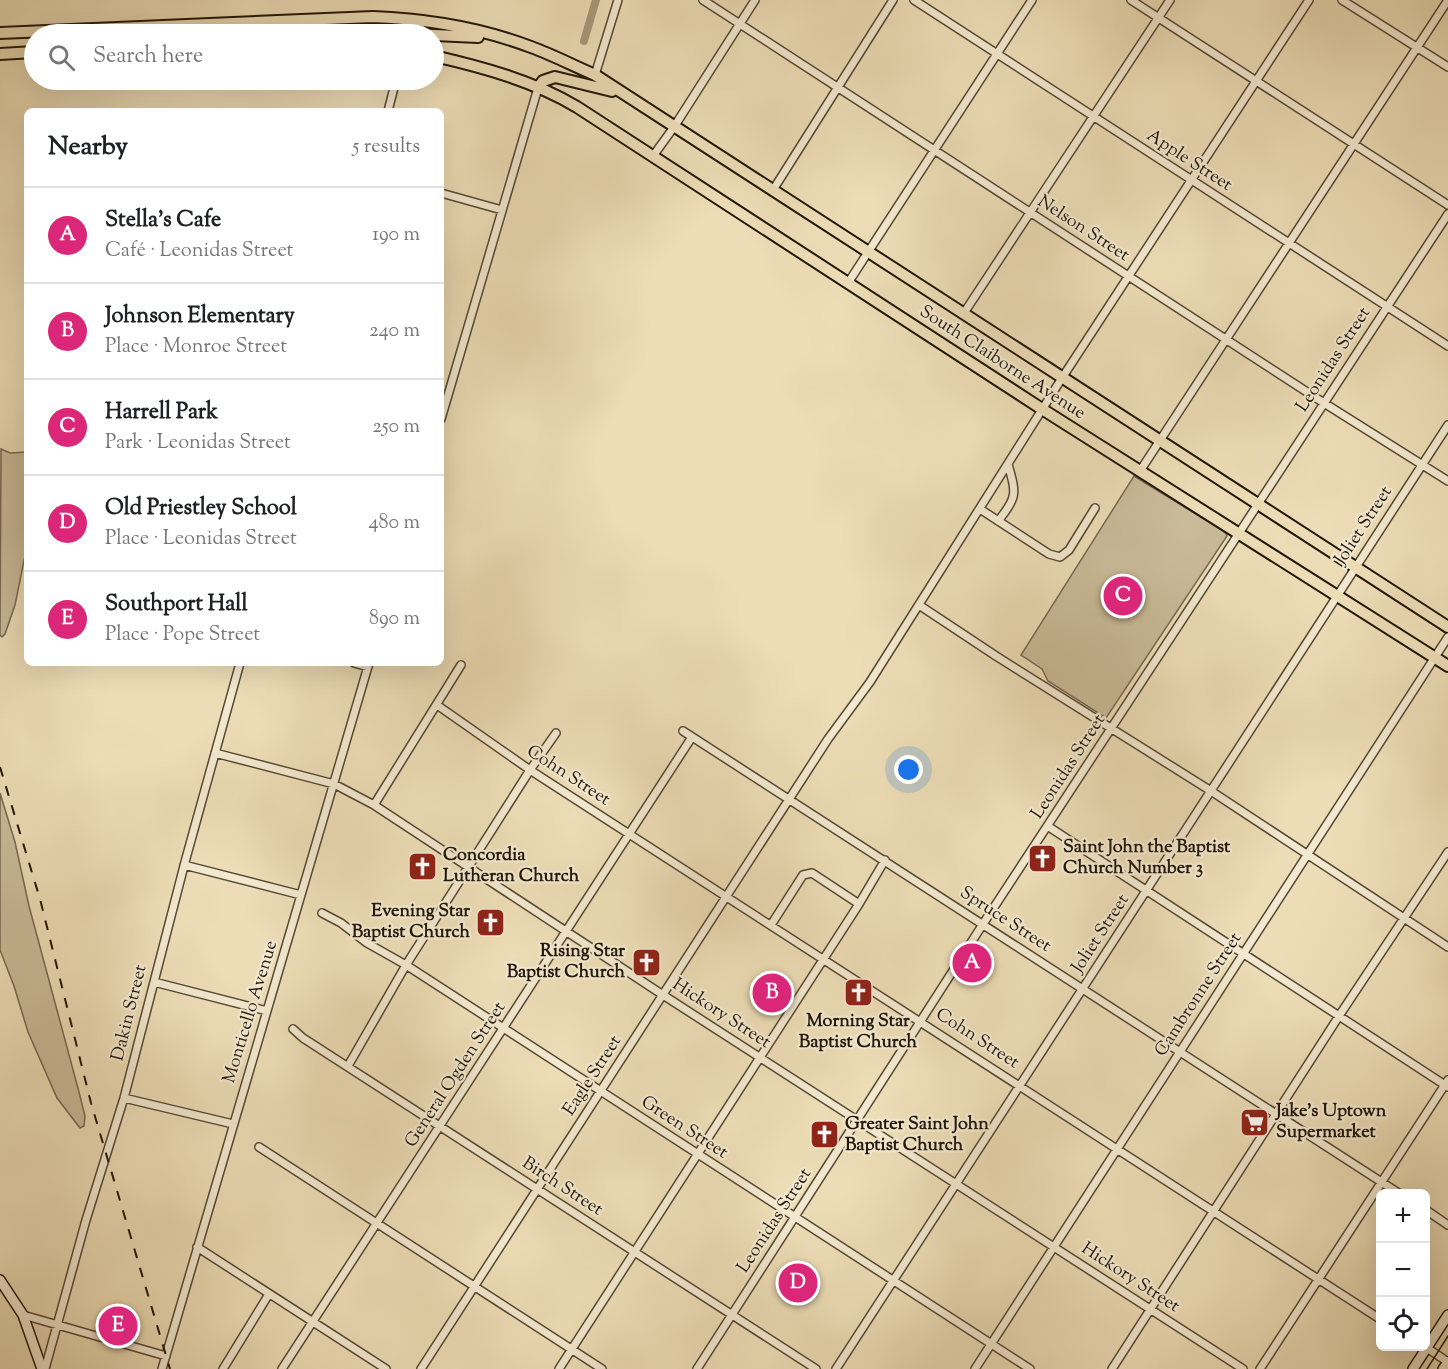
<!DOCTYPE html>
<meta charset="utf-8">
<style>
body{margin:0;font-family:"Sorts Mill Goudy",serif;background:#f2f2f2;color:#202124}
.controls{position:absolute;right:18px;bottom:18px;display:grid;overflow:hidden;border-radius:9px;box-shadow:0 6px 24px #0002}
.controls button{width:54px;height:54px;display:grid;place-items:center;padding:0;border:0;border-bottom:2px solid #e0e0e0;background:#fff;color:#202124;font:30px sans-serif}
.you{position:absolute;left:909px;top:770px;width:21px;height:21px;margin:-15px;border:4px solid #fff;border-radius:50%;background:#1a73e8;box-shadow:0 0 0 9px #1a73e833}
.badge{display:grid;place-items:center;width:39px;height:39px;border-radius:50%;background:#db2777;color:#fff;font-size:20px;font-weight:700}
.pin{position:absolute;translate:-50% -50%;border:3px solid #fff;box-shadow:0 2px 6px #0006}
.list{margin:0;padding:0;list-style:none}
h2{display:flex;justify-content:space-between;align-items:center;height:78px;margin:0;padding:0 24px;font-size:26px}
h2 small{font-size:20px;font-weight:400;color:#757577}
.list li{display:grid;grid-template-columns:39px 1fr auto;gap:18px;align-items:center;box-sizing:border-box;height:96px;padding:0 24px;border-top:2px solid #e0e0e0}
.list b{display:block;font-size:22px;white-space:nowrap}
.list p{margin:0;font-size:20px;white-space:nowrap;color:#757577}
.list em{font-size:20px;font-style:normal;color:#757577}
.icon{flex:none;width:33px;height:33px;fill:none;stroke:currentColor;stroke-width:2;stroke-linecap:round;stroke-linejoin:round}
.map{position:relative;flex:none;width:1448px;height:1369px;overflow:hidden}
.search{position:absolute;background:#fff;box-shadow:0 6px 24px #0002;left:24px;top:24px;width:420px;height:66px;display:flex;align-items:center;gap:15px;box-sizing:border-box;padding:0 21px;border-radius:33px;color:#757577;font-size:22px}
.panel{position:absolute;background:#fff;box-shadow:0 6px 24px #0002;left:24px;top:108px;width:420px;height:558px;border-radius:9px}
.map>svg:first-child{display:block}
.green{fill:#cabb99;stroke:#766851;stroke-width:1.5}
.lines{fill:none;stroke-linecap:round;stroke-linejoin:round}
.canal{stroke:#a8997b;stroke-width:8}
.street-casing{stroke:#544834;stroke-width:10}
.secondary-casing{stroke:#211609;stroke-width:12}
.primary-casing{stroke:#211609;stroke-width:14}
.street{stroke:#f3e9d0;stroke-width:7}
.secondary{stroke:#f3e9d0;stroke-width:9}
.primary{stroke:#edddb6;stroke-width:10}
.tram{stroke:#211609;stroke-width:1.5}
.rail{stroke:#211609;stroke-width:2;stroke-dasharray:10 10;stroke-linecap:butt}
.labels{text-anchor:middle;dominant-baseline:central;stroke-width:4.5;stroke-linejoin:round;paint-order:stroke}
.street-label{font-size:18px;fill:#211609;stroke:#f3e9d0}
.poi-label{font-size:18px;font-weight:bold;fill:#211609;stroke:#f3e9d0;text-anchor:start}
</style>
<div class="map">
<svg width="1448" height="1369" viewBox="0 0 1448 1369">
<rect width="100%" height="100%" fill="#edddb6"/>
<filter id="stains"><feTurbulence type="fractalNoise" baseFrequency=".00333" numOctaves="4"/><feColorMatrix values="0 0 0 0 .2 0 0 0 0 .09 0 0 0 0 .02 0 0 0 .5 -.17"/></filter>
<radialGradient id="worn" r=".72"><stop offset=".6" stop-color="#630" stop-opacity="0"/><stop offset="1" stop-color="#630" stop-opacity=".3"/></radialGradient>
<!-- green -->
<path class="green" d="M 1,449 L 10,453 L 27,452 L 27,546 L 15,605 L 5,634 L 2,637 L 0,635 Z
M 1134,476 L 1225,532 L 1227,536 L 1106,718 L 1048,681 L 1042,669 L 1021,655 Z
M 0,793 L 15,842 L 29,906 L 79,1092 L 85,1116 L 84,1126 L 80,1128 L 57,1098 L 28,1032 L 14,986 L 0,950 Z"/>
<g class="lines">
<!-- canal -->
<path class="canal" d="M 584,41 L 596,0"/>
<defs>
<path id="street" d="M 703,0 L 1324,403 L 1448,481
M 914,0 L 1448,346
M 1131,0 L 1448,205
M 1342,0 L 1448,67
M 595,75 L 618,0
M 388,111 L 396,80
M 653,156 L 674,127 L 755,0
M 773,190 L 893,0
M 441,193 L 502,210
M 848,283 L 1032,0
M 964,313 L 1170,0
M 441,419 L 538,88
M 1140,471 L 1448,0
M 980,509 L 1049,554 L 1060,557 L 1069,550 L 1095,508
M 998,521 C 1018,497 1016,493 1008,464
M 919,605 L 996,656 L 1211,791 L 1448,947
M 354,663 L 368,667
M 437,705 L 530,770 L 1380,1319
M 683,731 L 1400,1194
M 215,753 L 334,784 L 374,805 L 663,995 L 1243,1369
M 374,805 L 461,665
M 1049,827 L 1448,1087
M 184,865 L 301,895
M 322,913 L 341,923 L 367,943 L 406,965 L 1030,1369
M 771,925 L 803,875 L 812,873 L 859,904
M 154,982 L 267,1011
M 293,1029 L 303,1038 L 816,1369
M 348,1066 L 406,965 L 530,770 L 556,733
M 124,1098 L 233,1124
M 259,1147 L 602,1369
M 1426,1210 L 1448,1225
M 197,1247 L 386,1369
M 23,1315 L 166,1356
M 1424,1346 L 1448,1362
M 45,1369 L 86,1220 L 124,1098 L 185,862 L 240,663
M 162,1369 L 369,663
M 223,1369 L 269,1294
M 282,1369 L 692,737
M 421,1369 L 828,739 L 870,682 L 1062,378 L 1309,0
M 559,1369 L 859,904 L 885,860
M 697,1369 L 983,924 L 1448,214
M 836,1369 L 1448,425
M 975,1369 L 1448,637
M 1112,1369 L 1339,1016 L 1448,852
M 1260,1369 L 1448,1080"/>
<path id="secondary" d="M 0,1280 L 23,1315 L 42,1369
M 1413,1369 L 1448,1315
M 1443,1369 L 1448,1362"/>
<path id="primary" d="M 0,33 L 373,17 C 426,19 481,28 531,47 C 553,55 574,66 595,75 L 1448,627
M 364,34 L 405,33 L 413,25
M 413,34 L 478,37
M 0,54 L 34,52
M 434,56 C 482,67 534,81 577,107 L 1042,409 L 1448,666
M 538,88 L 543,81 L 555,77 L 612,91"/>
</defs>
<!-- street casing -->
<use href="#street" class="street-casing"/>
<!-- secondary casing -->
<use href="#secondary" class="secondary-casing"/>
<!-- primary casing -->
<use href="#primary" class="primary-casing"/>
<!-- street -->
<use href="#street" class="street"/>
<!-- secondary -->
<use href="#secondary" class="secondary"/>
<!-- primary -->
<use href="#primary" class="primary"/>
<!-- tram -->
<path class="tram" d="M 1427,1369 L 1448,1336"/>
<!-- rail -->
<path class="rail" d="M 0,767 L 40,899 L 91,1103 L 170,1369"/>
</g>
<!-- icons -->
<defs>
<symbol id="church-square" viewBox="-11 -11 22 22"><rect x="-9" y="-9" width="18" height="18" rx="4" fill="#8f2418" stroke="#f3e9d0"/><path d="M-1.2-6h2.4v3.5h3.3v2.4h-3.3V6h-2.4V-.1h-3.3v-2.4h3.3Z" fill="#fff"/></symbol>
<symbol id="supermarket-square" viewBox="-11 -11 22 22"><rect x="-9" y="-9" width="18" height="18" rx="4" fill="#8f2418" stroke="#f3e9d0"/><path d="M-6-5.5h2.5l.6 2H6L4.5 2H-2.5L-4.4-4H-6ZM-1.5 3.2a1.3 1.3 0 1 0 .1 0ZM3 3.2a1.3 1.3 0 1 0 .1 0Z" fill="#fff"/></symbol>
</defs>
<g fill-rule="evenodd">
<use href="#church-square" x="1026" y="842" width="33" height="33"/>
<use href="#church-square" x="406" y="850" width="33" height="33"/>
<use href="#church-square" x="474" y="906" width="33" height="33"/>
<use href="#church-square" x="630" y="946" width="33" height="33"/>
<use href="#church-square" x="842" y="976" width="33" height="33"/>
<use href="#supermarket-square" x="1238" y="1106" width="33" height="33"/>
<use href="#church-square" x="808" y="1118" width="33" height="33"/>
</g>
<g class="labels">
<!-- street labels -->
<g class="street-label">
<text transform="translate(1189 161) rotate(33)">Apple Street</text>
<text transform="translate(1083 229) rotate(33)">Nelson Street</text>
<text transform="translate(1334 360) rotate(-57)">Leonidas Street</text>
<text transform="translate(1002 363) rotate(33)">South Claiborne Avenue</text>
<text transform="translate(1364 526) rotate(-57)">Joliet Street</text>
<text transform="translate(1069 767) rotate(-57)">Leonidas Street</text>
<text transform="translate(568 776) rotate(33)">Cohn Street</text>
<text transform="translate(1005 920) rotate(33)">Spruce Street</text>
<text transform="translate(1101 934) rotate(-57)">Joliet Street</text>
<text transform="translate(1199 995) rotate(-57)">Cambronne Street</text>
<text transform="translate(251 1012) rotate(-73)">Monticello Avenue</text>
<text transform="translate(130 1013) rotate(-76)">Dakin Street</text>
<text transform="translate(721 1014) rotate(33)">Hickory Street</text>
<text transform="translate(977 1039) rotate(33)">Cohn Street</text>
<text transform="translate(456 1075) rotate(-57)">General Ogden Street</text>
<text transform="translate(593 1076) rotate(-57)">Eagle Street</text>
<text transform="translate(684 1128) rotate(33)">Green Street</text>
<text transform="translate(562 1187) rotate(33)">Birch Street</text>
<text transform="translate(775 1221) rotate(-57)">Leonidas Street</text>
<text transform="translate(1130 1278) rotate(33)">Hickory Street</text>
</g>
<!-- poi labels -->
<g class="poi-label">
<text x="1063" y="848">Saint John the Baptist<tspan x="1063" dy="21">Church Number 3</tspan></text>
<text x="443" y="856">Concordia<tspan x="443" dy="21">Lutheran Church</tspan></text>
<text x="470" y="912" text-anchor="end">Evening Star<tspan x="470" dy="21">Baptist Church</tspan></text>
<text x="625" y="952" text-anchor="end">Rising Star<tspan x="625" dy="21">Baptist Church</tspan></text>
<text x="858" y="1022" text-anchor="middle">Morning Star<tspan x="858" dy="21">Baptist Church</tspan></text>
<text x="1276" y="1112">Jake's Uptown<tspan x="1276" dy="21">Supermarket</tspan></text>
<text x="845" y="1125">Greater Saint John<tspan x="845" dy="21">Baptist Church</tspan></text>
</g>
</g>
<rect width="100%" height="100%" filter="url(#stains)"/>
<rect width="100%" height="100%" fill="url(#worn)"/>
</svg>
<div class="controls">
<button>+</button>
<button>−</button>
<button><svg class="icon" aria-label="locate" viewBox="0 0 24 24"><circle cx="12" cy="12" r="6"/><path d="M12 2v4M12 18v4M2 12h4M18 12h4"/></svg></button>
</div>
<div class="you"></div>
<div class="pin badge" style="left:972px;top:963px">A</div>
<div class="pin badge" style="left:772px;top:993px">B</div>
<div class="pin badge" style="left:1123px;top:596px">C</div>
<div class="pin badge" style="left:798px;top:1283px">D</div>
<div class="pin badge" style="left:118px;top:1326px">E</div>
<div class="search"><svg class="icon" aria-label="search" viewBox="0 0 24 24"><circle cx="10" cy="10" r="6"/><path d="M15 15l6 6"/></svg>Search here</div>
<section class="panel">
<h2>Nearby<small>5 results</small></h2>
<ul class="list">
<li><span class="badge">A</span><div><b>Stella's Cafe</b><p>Café · Leonidas Street</p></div><em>190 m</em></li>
<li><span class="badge">B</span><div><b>Johnson Elementary</b><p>Place · Monroe Street</p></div><em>240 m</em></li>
<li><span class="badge">C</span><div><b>Harrell Park</b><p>Park · Leonidas Street</p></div><em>250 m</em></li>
<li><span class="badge">D</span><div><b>Old Priestley School</b><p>Place · Leonidas Street</p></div><em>480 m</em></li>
<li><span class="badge">E</span><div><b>Southport Hall</b><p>Place · Pope Street</p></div><em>890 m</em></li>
</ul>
</section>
</div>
